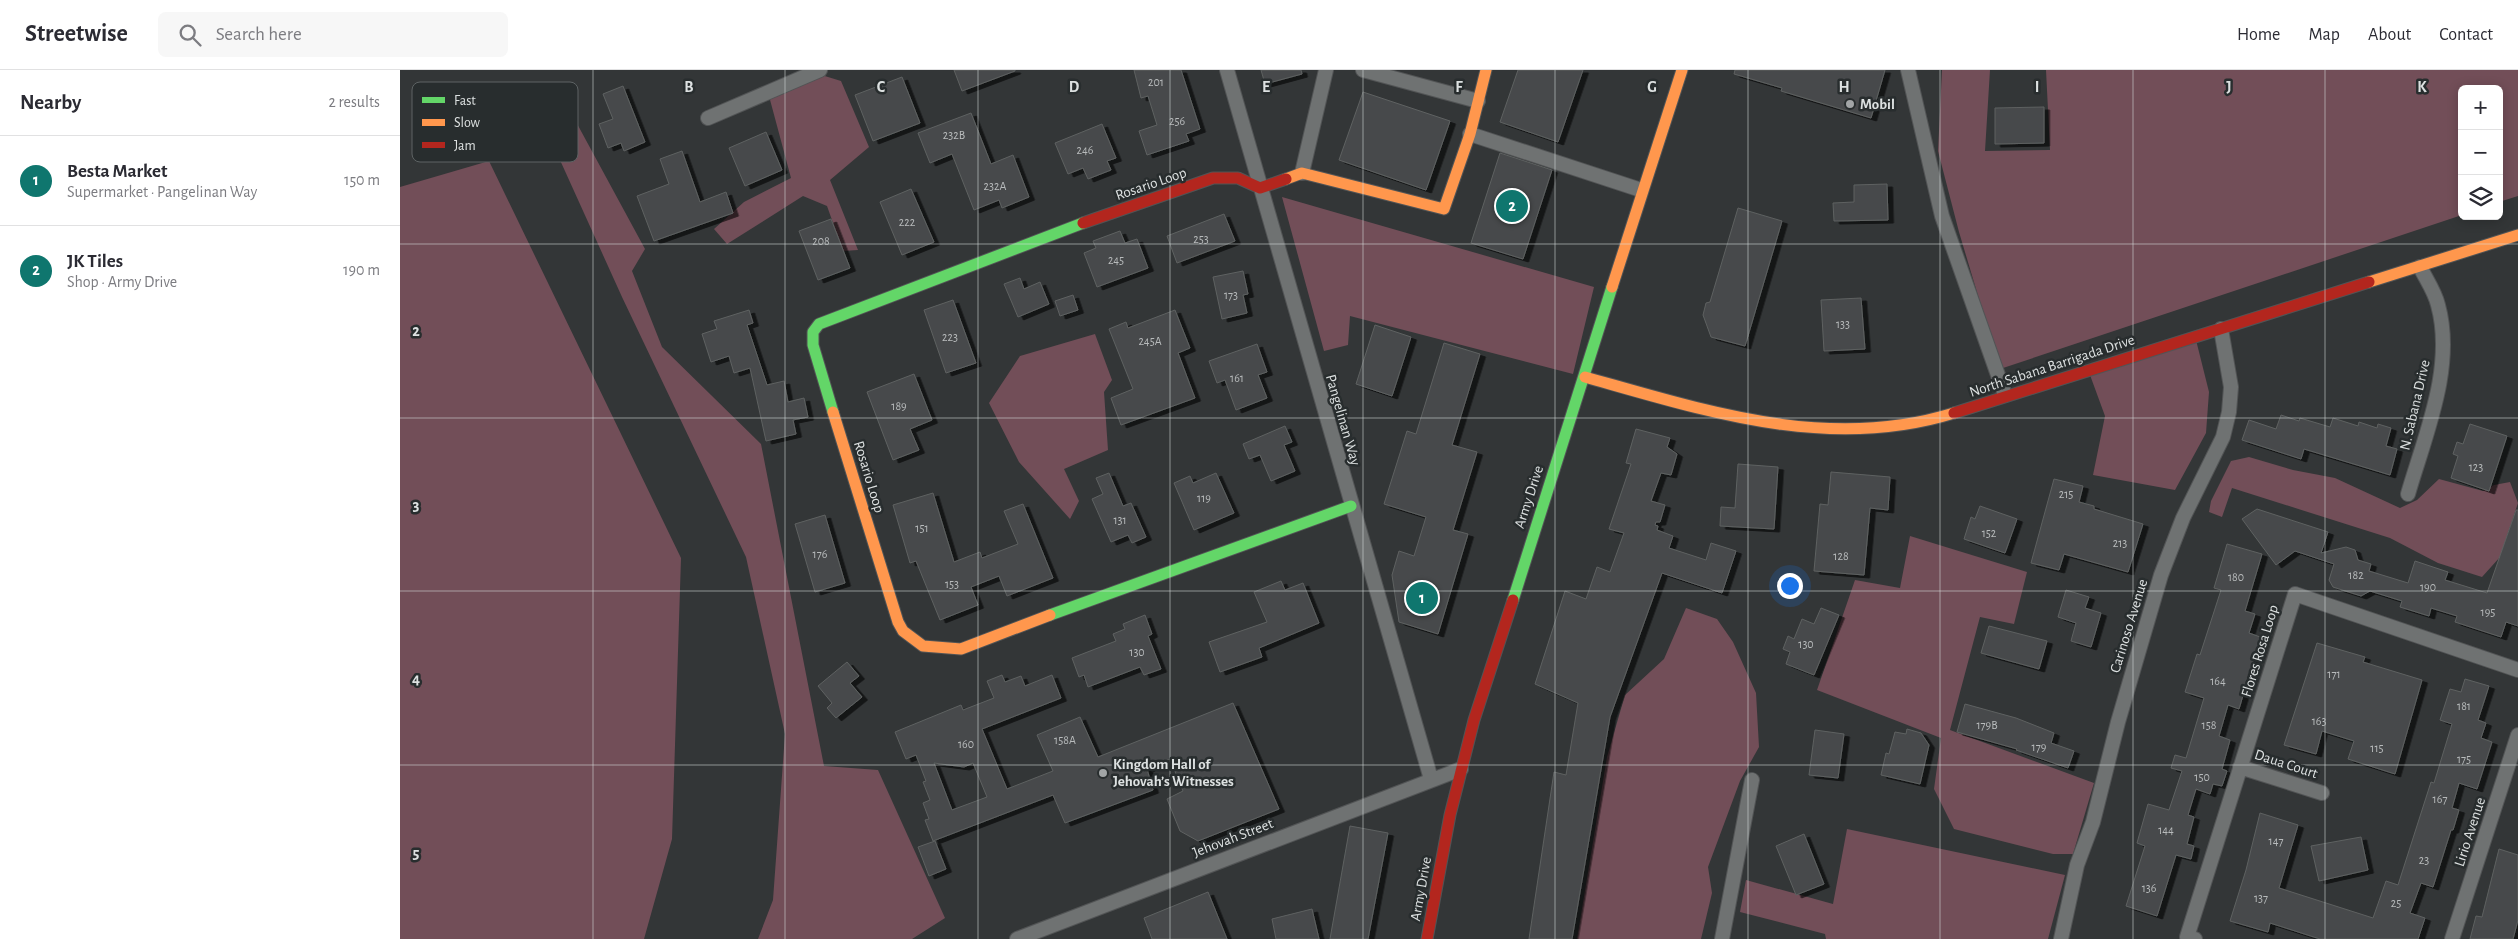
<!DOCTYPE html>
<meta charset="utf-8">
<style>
body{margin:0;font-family:"Alegreya Sans",sans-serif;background:#f7f7f7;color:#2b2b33}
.controls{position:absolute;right:15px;top:15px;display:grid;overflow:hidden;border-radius:8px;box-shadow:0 2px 12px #0003}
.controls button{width:45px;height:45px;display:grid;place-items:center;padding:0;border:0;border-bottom:1px solid #e1e1e2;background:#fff;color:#2b2b33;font:25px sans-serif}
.you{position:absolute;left:1389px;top:515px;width:18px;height:18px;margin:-12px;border:4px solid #fff;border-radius:50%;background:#1a73e8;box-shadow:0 0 0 8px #1a73e833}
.badge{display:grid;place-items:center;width:32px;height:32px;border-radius:50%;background:#0f766e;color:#fff;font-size:16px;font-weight:700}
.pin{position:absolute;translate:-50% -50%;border:2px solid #fff;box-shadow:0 1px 5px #0006}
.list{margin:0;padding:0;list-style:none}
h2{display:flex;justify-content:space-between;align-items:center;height:65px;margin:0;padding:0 20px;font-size:21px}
h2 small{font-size:16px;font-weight:400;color:#7c7c81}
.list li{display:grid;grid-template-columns:32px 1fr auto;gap:15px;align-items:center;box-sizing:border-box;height:90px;padding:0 20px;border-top:1px solid #e1e1e2}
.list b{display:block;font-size:19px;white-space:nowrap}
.list p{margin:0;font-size:16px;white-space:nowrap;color:#7c7c81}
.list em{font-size:16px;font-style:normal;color:#7c7c81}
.icon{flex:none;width:28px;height:28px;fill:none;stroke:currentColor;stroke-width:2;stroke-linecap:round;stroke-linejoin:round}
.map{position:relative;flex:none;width:2118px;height:869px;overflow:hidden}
header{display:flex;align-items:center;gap:30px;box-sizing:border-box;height:70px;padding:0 25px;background:#fff;border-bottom:1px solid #e1e1e2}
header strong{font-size:24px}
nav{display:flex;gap:28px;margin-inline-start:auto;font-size:18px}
.search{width:350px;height:45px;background:#f7f7f7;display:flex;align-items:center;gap:12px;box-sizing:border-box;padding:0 18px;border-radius:8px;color:#7c7c81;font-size:19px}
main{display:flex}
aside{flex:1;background:#fff}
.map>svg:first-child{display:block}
.forest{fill:#724e58}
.building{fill:#474a4b;stroke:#5e6161;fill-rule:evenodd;filter:url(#shadow)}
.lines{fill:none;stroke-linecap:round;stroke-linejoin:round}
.street-casing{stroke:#525455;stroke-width:16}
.fast-casing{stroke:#525455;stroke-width:13}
.slow-casing{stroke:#525455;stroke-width:13}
.jam-casing{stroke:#525455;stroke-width:13}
.street{stroke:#6f7272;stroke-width:14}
.fast{stroke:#63d668;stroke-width:11}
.slow{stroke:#ff974d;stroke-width:11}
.jam{stroke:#b3261e;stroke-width:11}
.grid{fill:none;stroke:#dde1e1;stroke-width:1;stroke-opacity:0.55}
.poi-dot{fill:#a2a5a6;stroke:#282d2e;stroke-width:2}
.labels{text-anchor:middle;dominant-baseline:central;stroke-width:5;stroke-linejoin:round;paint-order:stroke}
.number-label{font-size:12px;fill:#b8bbbc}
.poi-label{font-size:15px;font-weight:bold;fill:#dde1e1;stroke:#282d2e;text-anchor:start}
.street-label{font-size:15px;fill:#dde1e1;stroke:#282d2e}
.key{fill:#282d2e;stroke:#5e6364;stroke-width:1}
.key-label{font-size:14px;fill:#dde1e1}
.grid-label{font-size:16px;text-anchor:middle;font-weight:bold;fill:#dde1e1;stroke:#282d2e;stroke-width:5;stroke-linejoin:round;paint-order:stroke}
</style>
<header>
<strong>Streetwise</strong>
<div class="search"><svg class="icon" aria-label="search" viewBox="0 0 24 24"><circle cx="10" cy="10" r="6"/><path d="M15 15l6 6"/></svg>Search here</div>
<nav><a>Home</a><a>Map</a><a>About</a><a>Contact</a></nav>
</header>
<main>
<aside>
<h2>Nearby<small>2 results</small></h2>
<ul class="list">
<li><span class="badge">1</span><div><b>Besta Market</b><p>Supermarket · Pangelinan Way</p></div><em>150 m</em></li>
<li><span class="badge">2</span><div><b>JK Tiles</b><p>Shop · Army Drive</p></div><em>190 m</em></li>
</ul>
</aside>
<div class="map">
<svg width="2118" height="869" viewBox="0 0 2118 869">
<defs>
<filter id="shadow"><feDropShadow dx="5.5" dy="3" stdDeviation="0" flood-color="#0009"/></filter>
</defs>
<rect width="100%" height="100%" fill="#333637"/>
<!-- forest -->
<path class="forest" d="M 1542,0 L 1590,0 L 1585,81 L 1650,80 L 1646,0 L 2118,0 L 2118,126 L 2099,132 L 2099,19 L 2062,19 L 2062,145 L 1600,299 L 1559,162 L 1538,81 Z
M 415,3 L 441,11 L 469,77 L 430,110 L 458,180 L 443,181 L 427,136 L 403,126 L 327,174 L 314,159 L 344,132 L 391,108 L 369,26 Z
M 131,26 L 162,26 L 245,179 L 232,201 L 262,277 L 361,374 L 424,696 L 478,700 L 545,848 L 512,869 L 358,869 L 373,830 L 385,664 L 346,487 L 222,227 Z
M 89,91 L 281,488 L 272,769 L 244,869 L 0,869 L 0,117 Z
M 882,127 L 1194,217 L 1173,304 L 950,246 L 948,275 L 924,281 Z
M 695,264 L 712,310 L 704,322 L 708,380 L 664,399 L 679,431 L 670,449 L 619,392 L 589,333 L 620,286 Z
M 1796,270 L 1809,322 L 1806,363 L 1775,420 L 1693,405 L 1705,346 L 1690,305 Z
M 1849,387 L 1893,400 L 1935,408 L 2000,438 L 2017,430 L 2039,409 L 2083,421 L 2094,415 L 2110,412 L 2118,433 L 2100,487 L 2082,507 L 2038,493 L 1990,468 L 1832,418 L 1822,447 L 1809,442 L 1811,431 L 1831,391 Z
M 1510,466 L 1627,502 L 1614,554 L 1580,547 L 1550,660 L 1694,713 L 1673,784 L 1653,784 L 1554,759 L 1534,719 L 1541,668 L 1417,620 L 1455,510 L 1500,518 Z
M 1286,538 L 1317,549 L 1333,572 L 1356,623 L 1359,677 L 1340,711 L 1308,797 L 1312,823 L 1301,869 L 1177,869 L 1207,687 L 1225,625 L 1264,589 Z
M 1447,759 L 1665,805 L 1648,869 L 1426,869 L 1425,864 L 1340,842 L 1346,810 L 1433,834 Z"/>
<!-- building -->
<path class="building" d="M 554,0 L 615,0 L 615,1 L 562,21 Z
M 734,0 L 781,0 L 800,59 L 786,64 L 789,71 L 747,85 L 739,61 L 757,55 L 748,26 L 741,28 Z
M 861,0 L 901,0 L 902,4 L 865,14 Z
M 1118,0 L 1183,0 L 1158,72 L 1100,52 Z
M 1335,0 L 1485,0 L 1471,48 L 1381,21 L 1382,18 L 1334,4 Z
M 502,7 L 520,53 L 473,71 L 455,25 Z
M 223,16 L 245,72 L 224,81 L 221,73 L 208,78 L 199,54 L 213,49 L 203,24 Z
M 963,22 L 1050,51 L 1026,120 L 939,90 Z
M 1644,37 L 1644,73 L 1595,74 L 1595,38 Z
M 571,43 L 591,94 L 613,85 L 629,127 L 602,138 L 599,130 L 574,140 L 552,84 L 530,93 L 518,63 Z
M 702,54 L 716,88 L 707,91 L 711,100 L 688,109 L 683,98 L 668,104 L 655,73 Z
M 366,62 L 382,100 L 345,116 L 329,78 Z
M 282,81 L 300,132 L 326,122 L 333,143 L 254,171 L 237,126 L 269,114 L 260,89 Z
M 1100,83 L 1152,100 L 1123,189 L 1071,173 Z
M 1487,114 L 1488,150 L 1434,151 L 1433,133 L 1454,132 L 1454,115 Z
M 511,119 L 534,172 L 502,185 L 480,132 Z
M 1338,138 L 1382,151 L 1345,276 L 1311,267 L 1303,245 L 1306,233 L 1310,232 Z
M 824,144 L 835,171 L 777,193 L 767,166 Z
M 431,149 L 450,198 L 418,210 L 399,161 Z
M 720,161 L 725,173 L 737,169 L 748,198 L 697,217 L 684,183 L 696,178 L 693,171 Z
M 843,201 L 848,224 L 843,225 L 847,243 L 822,249 L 813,207 Z
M 620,208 L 624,219 L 640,212 L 649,234 L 618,247 L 604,214 Z
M 673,225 L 678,240 L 660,246 L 655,231 Z
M 1461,228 L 1465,279 L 1424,281 L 1421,230 Z
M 553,230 L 576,293 L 546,303 L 524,240 Z
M 349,240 L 353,253 L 347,255 L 367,315 L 384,311 L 388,332 L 404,328 L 408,347 L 393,350 L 396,364 L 366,371 L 350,298 L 334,303 L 329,286 L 311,292 L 302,264 L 317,259 L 314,251 Z
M 775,240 L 790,278 L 778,283 L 795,328 L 721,355 L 711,328 L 733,319 L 709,259 L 726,252 L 728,258 Z
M 975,255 L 1011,267 L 992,326 L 956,314 Z
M 1044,273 L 1080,284 L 1052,375 L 1077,382 L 1053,460 L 1068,464 L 1038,564 L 999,552 L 992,505 L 999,481 L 1014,486 L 1026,447 L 984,434 L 1007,361 L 1016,364 Z
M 857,274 L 867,302 L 858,305 L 867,328 L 836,340 L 825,310 L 817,313 L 809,291 Z
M 514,304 L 532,350 L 510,359 L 519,380 L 493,390 L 467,322 Z
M 1881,345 L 1899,351 L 1900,348 L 1930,357 L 1933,348 L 1958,356 L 1959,352 L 1977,358 L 1978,354 L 1991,358 L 1986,376 L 1997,379 L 1990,405 L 1904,379 L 1901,389 L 1842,370 L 1849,350 L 1876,359 Z
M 2070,354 L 2107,366 L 2089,421 L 2051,408 L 2058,386 L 2053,384 L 2057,372 L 2063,374 Z
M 885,356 L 892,372 L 884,375 L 895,401 L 871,411 L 860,385 L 849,389 L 843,374 Z
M 1236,359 L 1270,368 L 1267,377 L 1277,384 L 1271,405 L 1261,403 L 1251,431 L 1265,435 L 1260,452 L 1256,452 L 1255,455 L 1258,456 L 1257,460 L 1273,466 L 1269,478 L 1306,490 L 1311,473 L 1336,481 L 1322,523 L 1262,503 L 1210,647 L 1172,869 L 1129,869 L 1154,702 L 1166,705 L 1178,633 L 1135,614 L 1165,521 L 1186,529 L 1197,497 L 1210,502 L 1224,463 L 1209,459 L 1231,394 L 1226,393 Z
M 1338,394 L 1378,397 L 1374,459 L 1320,456 L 1321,437 L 1335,438 Z
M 1431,402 L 1490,407 L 1488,440 L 1470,438 L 1464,505 L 1414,501 L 1420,434 L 1428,435 Z
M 709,403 L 723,436 L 731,433 L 746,467 L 732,473 L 728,465 L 711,472 L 692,429 L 703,424 L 696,408 Z
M 816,403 L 834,443 L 794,460 L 774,413 L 790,406 L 793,413 Z
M 1654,409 L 1683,416 L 1679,432 L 1694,436 L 1694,439 L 1743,454 L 1728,502 L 1664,484 L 1659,500 L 1631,493 Z
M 533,423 L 554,492 L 580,482 L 582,488 L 618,474 L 604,441 L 623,434 L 653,508 L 607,526 L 599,506 L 571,517 L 578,535 L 540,550 L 516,491 L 510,493 L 493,435 Z
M 1580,436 L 1617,449 L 1605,483 L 1564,469 L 1571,447 L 1575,449 Z
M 1857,439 L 1928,462 L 1921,483 L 1946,477 L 1955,480 L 1958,490 L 1971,494 L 1969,501 L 2008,513 L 2015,491 L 2048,502 L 2045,510 L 2087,523 L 2116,440 L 2118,440 L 2118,556 L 2106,552 L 2101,567 L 2055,552 L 2057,546 L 2031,538 L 2029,546 L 2000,537 L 2002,531 L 1970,521 L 1961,526 L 1933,517 L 1929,510 L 1934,494 L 1895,481 L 1876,495 L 1842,449 Z
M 425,445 L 445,513 L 415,522 L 395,454 Z
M 1827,474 L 1862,484 L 1845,541 L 1855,544 L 1849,563 L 1863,568 L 1858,586 L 1855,585 L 1839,639 L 1828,635 L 1819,666 L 1830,670 L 1822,699 L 1827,701 L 1822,716 L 1813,714 L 1810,724 L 1796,719 L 1788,745 L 1794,747 L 1787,774 L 1794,776 L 1791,789 L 1776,785 L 1757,846 L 1726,836 L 1745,776 L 1737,773 L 1748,734 L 1769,740 L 1782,701 L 1771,698 L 1775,685 L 1786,688 L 1804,628 L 1785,622 L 1797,584 L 1800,585 L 1821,520 L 1814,518 Z
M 881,511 L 885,520 L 903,513 L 919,553 L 859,578 L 862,587 L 820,602 L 809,572 L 867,552 L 854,522 Z
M 1666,520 L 1689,527 L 1685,538 L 1701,543 L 1691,577 L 1671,571 L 1676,553 L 1658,547 Z
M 1421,538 L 1439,545 L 1414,605 L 1386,594 L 1390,582 L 1383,579 L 1388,566 L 1394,569 L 1402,549 L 1414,554 Z
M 745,545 L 752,564 L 748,566 L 761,599 L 744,605 L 740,597 L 688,617 L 684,605 L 679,607 L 672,588 L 716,571 L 713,564 L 725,559 L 723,554 Z
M 1589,556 L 1647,571 L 1639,599 L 1581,583 Z
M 1917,573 L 1965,587 L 1963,592 L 2022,610 L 1995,704 L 1948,689 L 1954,671 L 1922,661 L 1916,684 L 1884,675 Z
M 447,592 L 459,606 L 450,613 L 462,627 L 436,648 L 427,638 L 432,633 L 418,616 Z
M 602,605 L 605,612 L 621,606 L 625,616 L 652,605 L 661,628 L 582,659 L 607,719 L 653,701 L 637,665 L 680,647 L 698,687 L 833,633 L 879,739 L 798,771 L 780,761 L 767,729 L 783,721 L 770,689 L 747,699 L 753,720 L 665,753 L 653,725 L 533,771 L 525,750 L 529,749 L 523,733 L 530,730 L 523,712 L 526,711 L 516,685 L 506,689 L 495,662 L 561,635 L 563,640 L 594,628 L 587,611 ZM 534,693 L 564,697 L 573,693 L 587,727 L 552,740 Z
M 2065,609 L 2089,616 L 2078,650 L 2086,653 L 2081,668 L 2092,672 L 2077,719 L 2059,713 L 2052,738 L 2059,740 L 2053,760 L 2051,760 L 2033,817 L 2021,813 L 2010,843 L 2025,848 L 2018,869 L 1920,869 L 1870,853 L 1868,862 L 1830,851 L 1846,800 L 1860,743 L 1898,755 L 1879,818 L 1973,848 L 1986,811 L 1998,815 L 2031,712 L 2034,713 L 2052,654 L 2040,650 L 2050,619 L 2061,622 Z
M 1565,634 L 1616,648 L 1654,663 L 1651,673 L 1674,681 L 1668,698 L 1616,680 L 1617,679 L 1557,662 Z
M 1507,659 L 1521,663 L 1529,675 L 1520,714 L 1481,705 L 1486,683 L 1489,684 L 1495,662 L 1506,664 Z
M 1415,660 L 1444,664 L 1438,708 L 1409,705 Z
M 950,756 L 988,763 L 968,869 L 930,869 Z
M 1404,764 L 1424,814 L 1396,825 L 1376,776 Z
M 1961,767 L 1968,800 L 1919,811 L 1911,776 Z
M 535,771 L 546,799 L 529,806 L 518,777 Z
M 2099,779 L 2118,785 L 2118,850 L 2113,869 L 2070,869 L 2076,846 L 2082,847 Z
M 808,822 L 827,869 L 752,869 L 744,848 Z
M 912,839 L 919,869 L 876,869 L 872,849 Z"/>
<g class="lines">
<defs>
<path id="street" d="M 827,0 L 1031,709
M 963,0 L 1078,31
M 1508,0 L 1542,146 L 1605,325
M 308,48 L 420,0
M 1070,64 L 1241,120
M 902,103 L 926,0
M 2008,424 C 2025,365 2055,297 2038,235 C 2035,222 2026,209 2020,197
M 1840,697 L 1922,723
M 617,869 L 1061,699
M 1322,869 L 1352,710
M 1661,869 L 1677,795 L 1693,752 L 1718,652 L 1761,505 L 1783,448 L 1823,367 L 1829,342 L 1831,317 L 1821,259
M 1795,869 L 1787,867 L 1895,524 L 2118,600
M 2052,869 L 2118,665"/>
<path id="fast" d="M 433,342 L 413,275 L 413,262 L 419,254 L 683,153
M 1113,530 L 1212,217
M 650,545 L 951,436"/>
<path id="slow" d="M 886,109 L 902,103 L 1044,139 L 1070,64 L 1086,0
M 1969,212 L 2118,165
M 1212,217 L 1282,0
M 1185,307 C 1306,341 1429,382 1554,343
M 433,342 L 498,552 L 503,561 L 523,576 L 561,579 L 650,545"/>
<path id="jam" d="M 683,153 L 813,108 L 838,108 L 860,118 L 886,109
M 1554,343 L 1969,212
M 1027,869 L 1050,745 L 1074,650 L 1113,530"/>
</defs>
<!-- street casing -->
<use href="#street" class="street-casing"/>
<!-- fast casing -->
<use href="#fast" class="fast-casing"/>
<!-- slow casing -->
<use href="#slow" class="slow-casing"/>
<!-- jam casing -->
<use href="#jam" class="jam-casing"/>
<!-- street -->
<use href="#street" class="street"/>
<!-- fast -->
<use href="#fast" class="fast"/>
<!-- slow -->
<use href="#slow" class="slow"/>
<!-- jam -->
<use href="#jam" class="jam"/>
</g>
<!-- grid -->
<path class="grid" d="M 193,0 L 193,869M 385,0 L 385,869M 578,0 L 578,869M 770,0 L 770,869M 963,0 L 963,869M 1155,0 L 1155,869M 1348,0 L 1348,869M 1540,0 L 1540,869M 1733,0 L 1733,869M 1925,0 L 1925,869M 0,174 L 2118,174M 0,348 L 2118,348M 0,521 L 2118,521M 0,695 L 2118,695"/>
<!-- markers -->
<g class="poi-dot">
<circle cx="1450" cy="34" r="5"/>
<circle cx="703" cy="703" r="5"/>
</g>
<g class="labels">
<!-- number labels -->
<g class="number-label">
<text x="756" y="12">201</text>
<text x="777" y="51">256</text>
<text x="554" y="65">232B</text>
<text x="685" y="80">246</text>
<text x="595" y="116">232A</text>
<text x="507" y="152">222</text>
<text x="801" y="169">253</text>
<text x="421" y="171">208</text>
<text x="716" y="190">245</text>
<text x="831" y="225">173</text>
<text x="1443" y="254">133</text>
<text x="550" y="267">223</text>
<text x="750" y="271">245A</text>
<text x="837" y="308">161</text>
<text x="499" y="336">189</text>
<text x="2076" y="397">123</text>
<text x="1666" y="424">215</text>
<text x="804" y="428">119</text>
<text x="720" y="450">131</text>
<text x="522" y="458">151</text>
<text x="1589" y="463">152</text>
<text x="1720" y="473">213</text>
<text x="420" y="484">176</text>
<text x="1441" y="486">128</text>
<text x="1956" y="505">182</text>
<text x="1836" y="507">180</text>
<text x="552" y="514">153</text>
<text x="2028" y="517">190</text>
<text x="2088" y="542">195</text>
<text x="1406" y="574">130</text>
<text x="737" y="582">130</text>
<text x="1934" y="604">171</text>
<text x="1818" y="611">164</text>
<text x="2064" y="636">181</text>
<text x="1919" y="651">163</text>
<text x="1587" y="655">179B</text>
<text x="1809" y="655">158</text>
<text x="665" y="670">158A</text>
<text x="566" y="674">160</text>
<text x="1639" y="677">179</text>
<text x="1977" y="678">115</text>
<text x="2064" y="689">175</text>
<text x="1802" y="707">150</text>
<text x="2040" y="729">167</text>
<text x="1766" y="760">144</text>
<text x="1876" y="771">147</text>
<text x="2024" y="790">23</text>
<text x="1749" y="818">136</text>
<text x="1861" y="828">137</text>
<text x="1996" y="833">25</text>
</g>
<!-- poi labels -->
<g class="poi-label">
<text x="1460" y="34">Mobil</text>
<text x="713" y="694">Kingdom Hall of<tspan x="713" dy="17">Jehovah’s Witnesses</tspan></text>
</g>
<!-- street labels -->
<g class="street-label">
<text transform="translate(751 114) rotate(-19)">Rosario Loop</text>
<text transform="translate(1652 296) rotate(-18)">North Sabana Barrigada Drive</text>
<text transform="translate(2015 335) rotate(-77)">N. Sabana Drive</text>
<text transform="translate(943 350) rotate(74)">Pangelinan Way</text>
<text transform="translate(469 407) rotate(73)">Rosario Loop</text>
<text transform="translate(1129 427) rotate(-72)">Army Drive</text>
<text transform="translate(1729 556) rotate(-73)">Carinoso Avenue</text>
<text transform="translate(1860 581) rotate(-73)">Flores Rosa Loop</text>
<text transform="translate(1886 694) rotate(18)">Daua Court</text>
<text transform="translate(2070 762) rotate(-72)">Lirio Avenue</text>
<text transform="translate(833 768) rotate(-21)">Jehovah Street</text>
<text transform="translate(1021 819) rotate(-80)">Army Drive</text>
</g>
</g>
<!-- legend -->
<rect x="12" y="12" width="166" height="80" rx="8" class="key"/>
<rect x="22" y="27" width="23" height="6" fill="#63d668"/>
<rect x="22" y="49" width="23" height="7" fill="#ff974d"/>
<rect x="22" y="72" width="23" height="6" fill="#b3261e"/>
<g class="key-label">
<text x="54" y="35">Fast</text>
<text x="54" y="57">Slow</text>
<text x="54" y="80">Jam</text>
</g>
<g class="grid-label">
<text x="289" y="22">B</text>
<text x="481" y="22">C</text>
<text x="674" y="22">D</text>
<text x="866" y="22">E</text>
<text x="1059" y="22">F</text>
<text x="1252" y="22">G</text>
<text x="1444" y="22">H</text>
<text x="1637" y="22">I</text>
<text x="1829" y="22">J</text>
<text x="2022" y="22">K</text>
<text x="16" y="266">2</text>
<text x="16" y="440">3</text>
<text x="16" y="614">4</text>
<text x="16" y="788">5</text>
</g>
</svg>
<div class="controls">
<button>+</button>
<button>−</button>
<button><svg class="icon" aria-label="layers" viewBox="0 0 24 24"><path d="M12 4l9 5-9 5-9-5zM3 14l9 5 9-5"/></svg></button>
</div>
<div class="you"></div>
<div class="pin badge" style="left:1022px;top:528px">1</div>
<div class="pin badge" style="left:1112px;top:136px">2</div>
</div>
</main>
